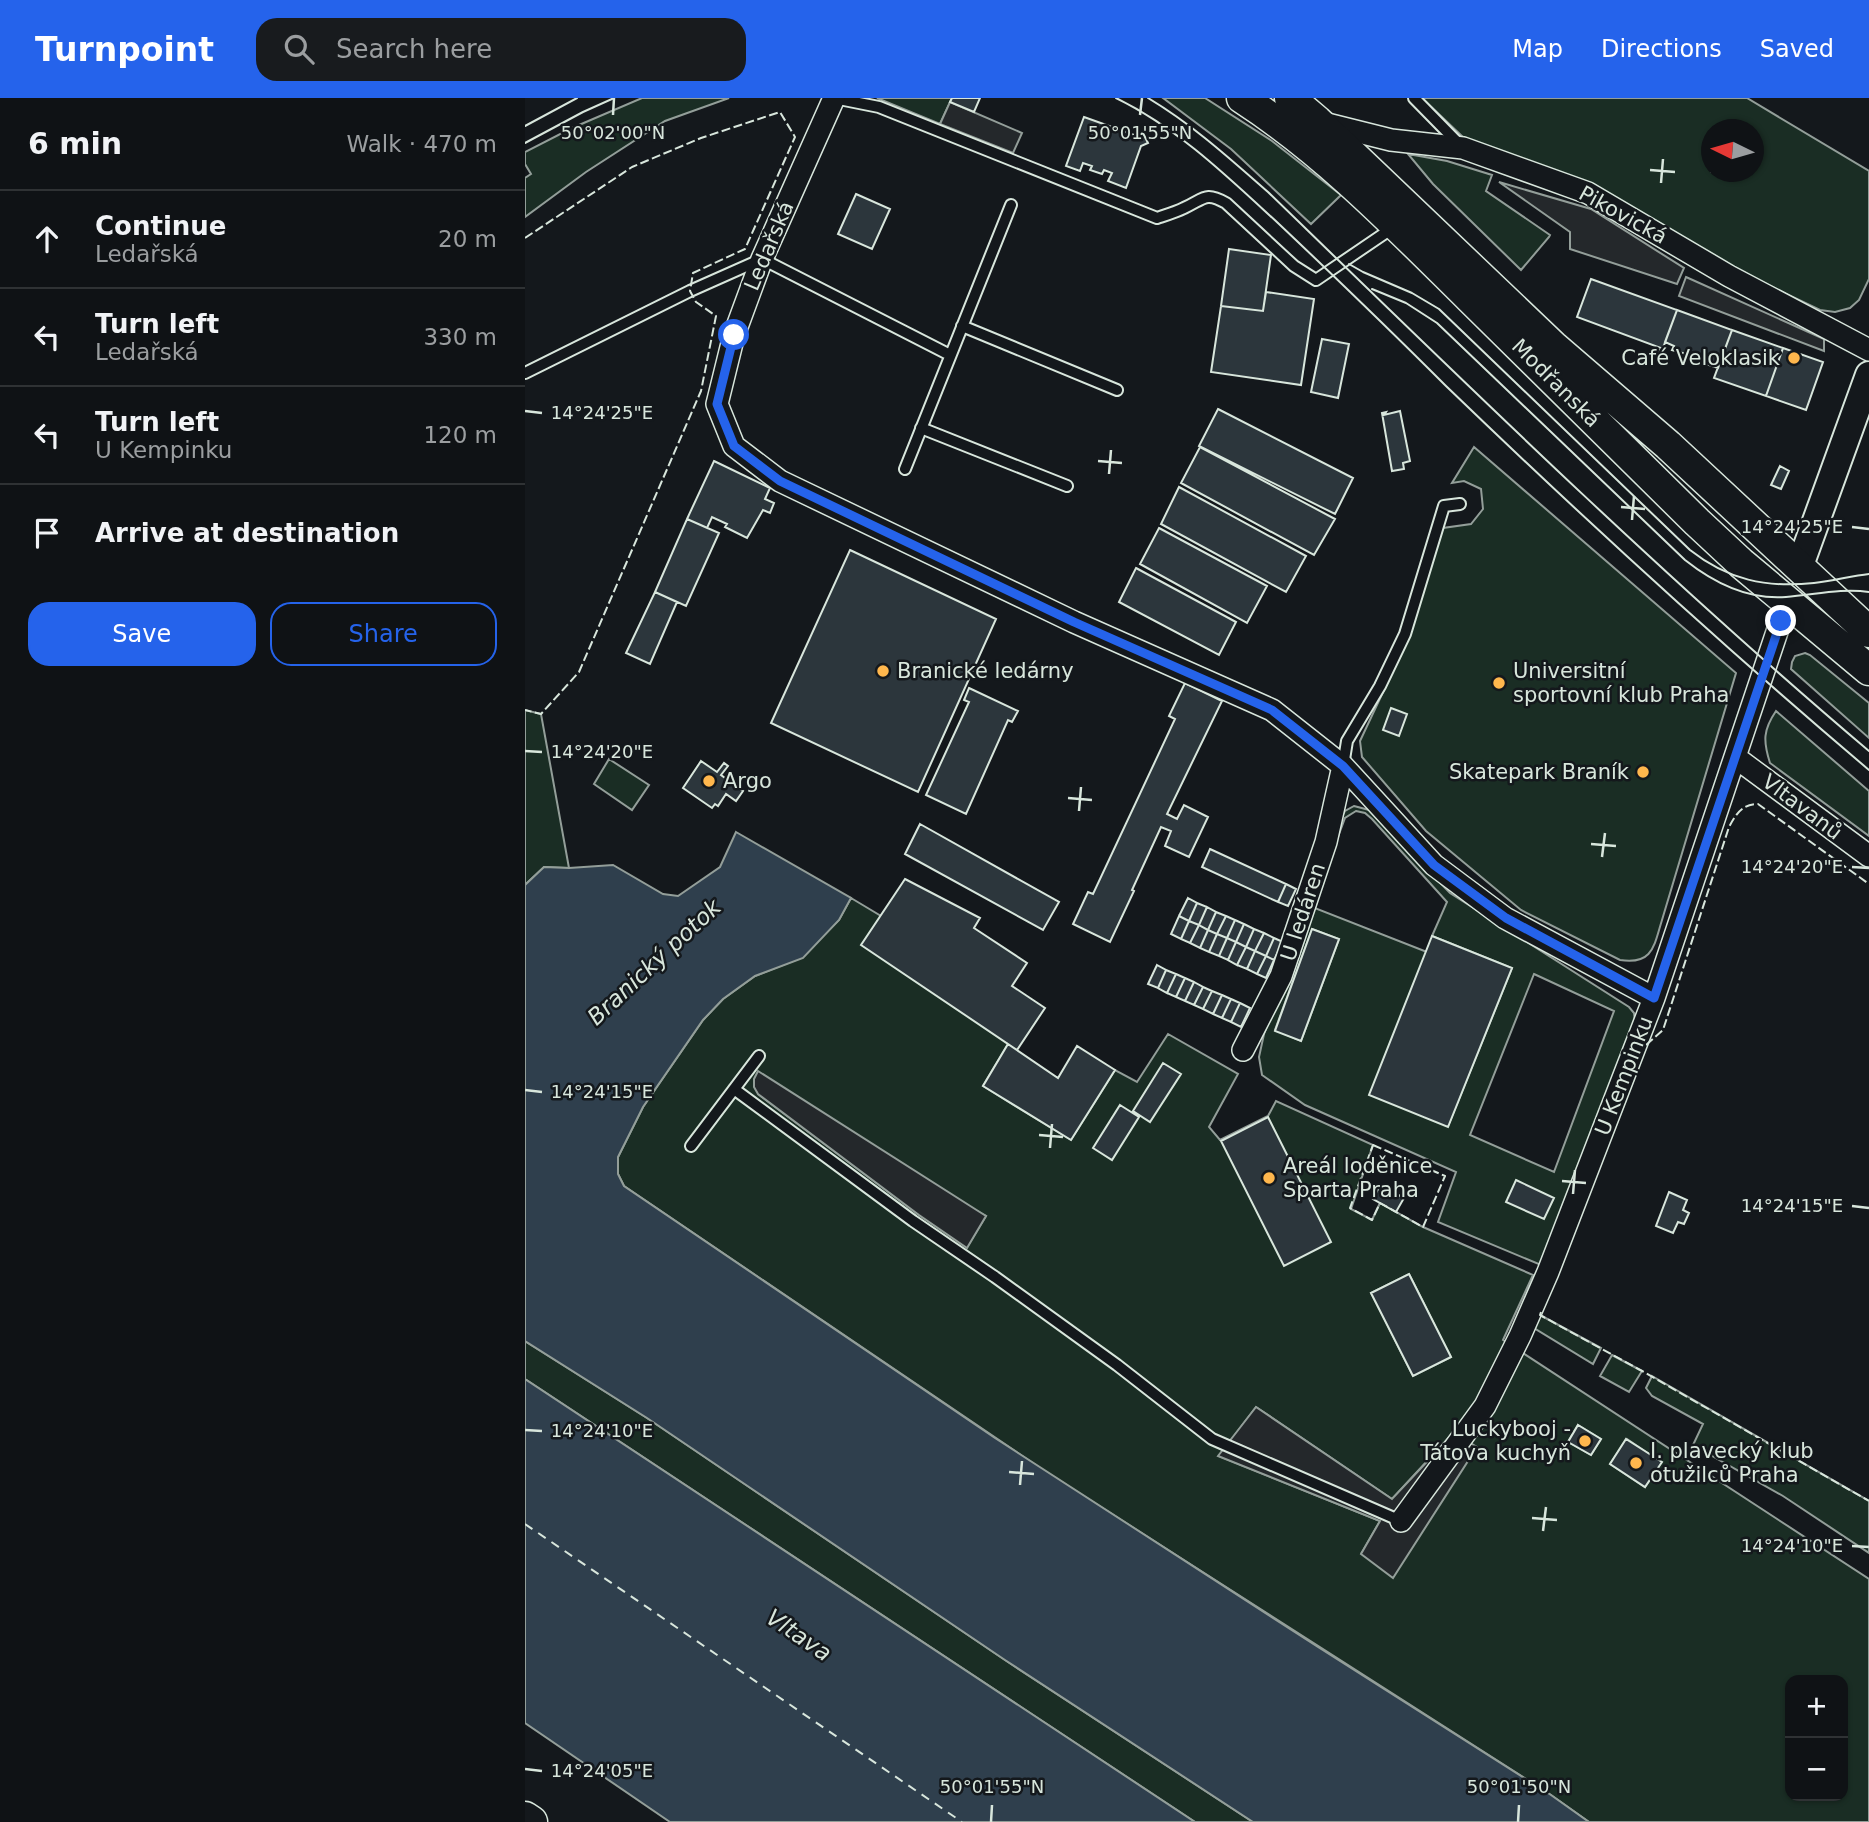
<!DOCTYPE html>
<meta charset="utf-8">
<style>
body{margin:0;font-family:"DejaVu Sans",sans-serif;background:#181b1e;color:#f1f3f6}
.controls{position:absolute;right:21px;bottom:21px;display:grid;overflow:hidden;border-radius:14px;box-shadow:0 2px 5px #0004}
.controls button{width:63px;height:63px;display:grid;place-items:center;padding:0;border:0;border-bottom:2px solid #2f3234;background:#0f1215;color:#f1f3f6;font:35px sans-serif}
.compass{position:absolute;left:1176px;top:21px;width:63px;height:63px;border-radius:50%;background:#0f1215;box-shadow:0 2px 5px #0004;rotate:275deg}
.stop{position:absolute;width:21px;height:21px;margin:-16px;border:5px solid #2563eb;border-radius:50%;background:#fff}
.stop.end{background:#2563eb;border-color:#fff;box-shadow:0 2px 7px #0008}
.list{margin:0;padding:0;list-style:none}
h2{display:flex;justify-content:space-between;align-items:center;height:91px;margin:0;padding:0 28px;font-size:30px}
h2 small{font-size:23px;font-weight:400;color:#9b9ea0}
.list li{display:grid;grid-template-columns:46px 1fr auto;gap:21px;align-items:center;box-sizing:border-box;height:98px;padding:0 28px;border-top:2px solid #2f3234}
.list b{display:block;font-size:26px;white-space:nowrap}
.list p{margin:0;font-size:23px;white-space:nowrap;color:#9b9ea0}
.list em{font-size:23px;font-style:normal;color:#9b9ea0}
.actions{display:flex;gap:14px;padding:21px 28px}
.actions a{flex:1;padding:16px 0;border:2px solid #2563eb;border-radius:21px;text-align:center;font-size:24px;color:#2563eb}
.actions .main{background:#2563eb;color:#fff}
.icon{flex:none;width:38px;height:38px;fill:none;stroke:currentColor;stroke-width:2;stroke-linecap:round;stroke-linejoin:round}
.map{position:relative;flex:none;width:1344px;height:1724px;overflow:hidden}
header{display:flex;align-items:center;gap:42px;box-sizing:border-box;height:98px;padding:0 35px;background:#2563eb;color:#fff}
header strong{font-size:33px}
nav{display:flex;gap:38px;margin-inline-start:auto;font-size:24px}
.search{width:490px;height:63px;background:#181b1e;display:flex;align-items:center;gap:18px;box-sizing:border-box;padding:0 24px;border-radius:21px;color:#9b9ea0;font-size:26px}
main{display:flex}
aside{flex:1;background:#0f1215}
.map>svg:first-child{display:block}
.green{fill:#1a2d24;stroke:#939e99;stroke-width:2;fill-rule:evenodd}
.parking{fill:#24282b;stroke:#939e99;stroke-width:2}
.water{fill:#2f3f4d;stroke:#939e99;stroke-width:2}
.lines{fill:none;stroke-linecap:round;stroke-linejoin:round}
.ferry{stroke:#d8e6dc;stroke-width:2;stroke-dasharray:9 7;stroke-linecap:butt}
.building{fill:#2c363c;stroke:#d8e6dc;stroke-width:2}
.service-casing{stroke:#d8e6dc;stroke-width:14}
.minor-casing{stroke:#d8e6dc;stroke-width:24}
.tertiary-casing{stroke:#d8e6dc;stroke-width:30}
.secondary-casing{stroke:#d8e6dc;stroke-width:33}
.primary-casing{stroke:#d8e6dc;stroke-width:35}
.service{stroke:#14181c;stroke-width:10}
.minor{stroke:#14181c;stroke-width:21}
.tertiary{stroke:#14181c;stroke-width:26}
.secondary{stroke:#14181c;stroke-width:30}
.primary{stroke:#14181c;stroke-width:32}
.tram{stroke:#d8e6dc;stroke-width:2}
.fence{stroke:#d8e6dc;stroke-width:2;stroke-dasharray:9 3.5;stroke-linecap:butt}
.route{stroke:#2563eb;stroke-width:9}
.ticks{fill:none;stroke:#d8e6dc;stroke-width:2.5}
.poi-dot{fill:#ffb74d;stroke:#14181c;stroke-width:2.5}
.labels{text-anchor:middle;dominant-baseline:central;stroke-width:5;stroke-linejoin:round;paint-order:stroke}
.street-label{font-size:21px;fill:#d8e6dc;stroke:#14181c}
.poi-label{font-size:21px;fill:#d8e6dc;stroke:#14181c;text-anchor:start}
.water-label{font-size:23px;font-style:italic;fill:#d8e6dc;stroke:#14181c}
.ticks-label{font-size:18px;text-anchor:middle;fill:#d8e6dc;stroke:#14181c;stroke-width:5;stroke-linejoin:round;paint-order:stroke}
</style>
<header>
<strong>Turnpoint</strong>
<div class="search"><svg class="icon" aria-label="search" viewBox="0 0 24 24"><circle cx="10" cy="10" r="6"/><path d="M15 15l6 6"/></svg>Search here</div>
<nav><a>Map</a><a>Directions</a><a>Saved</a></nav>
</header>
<main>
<aside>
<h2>6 min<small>Walk · 470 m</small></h2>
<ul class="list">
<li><svg class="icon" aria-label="ahead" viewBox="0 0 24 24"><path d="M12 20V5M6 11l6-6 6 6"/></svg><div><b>Continue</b><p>Ledařská</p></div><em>20 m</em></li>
<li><svg class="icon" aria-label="left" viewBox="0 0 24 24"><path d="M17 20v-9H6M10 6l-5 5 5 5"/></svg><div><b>Turn left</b><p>Ledařská</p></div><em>330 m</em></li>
<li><svg class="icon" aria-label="left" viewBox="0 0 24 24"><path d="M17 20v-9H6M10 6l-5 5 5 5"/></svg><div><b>Turn left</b><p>U Kempinku</p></div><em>120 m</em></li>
<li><svg class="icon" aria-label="arrive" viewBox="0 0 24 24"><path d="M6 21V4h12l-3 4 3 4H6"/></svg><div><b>Arrive at destination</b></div></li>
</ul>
<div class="actions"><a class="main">Save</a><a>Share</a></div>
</aside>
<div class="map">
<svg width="1344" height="1724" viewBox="0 0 1344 1724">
<rect width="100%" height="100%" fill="#14181c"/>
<!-- green -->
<path class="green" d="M 117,0 L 204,0 L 140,23 L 61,74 L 0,119 L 0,80 L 6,76 L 0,66 L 0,54 L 47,30 Z
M 352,0 L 427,0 L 415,26 Z
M 638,0 L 680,0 L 747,43 L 816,97 L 786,126 L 706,51 Z
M 897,0 L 1222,0 L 1344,73 L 1344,181 L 1334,202 L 1325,210 L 1310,214 L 1295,212 L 940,41 ZM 1186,32 L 1228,32 L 1228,74 L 1186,74 Z
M 883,56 L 922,63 L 967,77 L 961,93 L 1025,137 L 1024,139 L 996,172 L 908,86 Z
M 949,349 L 1211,575 L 1137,822 C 1129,848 1128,867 1095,862 L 996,812 L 901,733 L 837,659 L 835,643 L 884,539 L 918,430 L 946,426 L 958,411 L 956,391 L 939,383 L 927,385 Z
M 1280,555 L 1285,557 L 1344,605 L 1344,640 L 1266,571 L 1267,564 L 1270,558 Z
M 0,612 L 16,616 L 44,770 L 19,769 L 0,787 Z
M 1251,613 L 1344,693 L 1344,738 L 1245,665 C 1238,643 1238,632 1251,613 Z
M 84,661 L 124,687 L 107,712 L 69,686 Z
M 829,708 L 844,712 L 925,795 L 1104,909 L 1109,915 L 1110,923 L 1016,1167 L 913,1124 L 931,1074 L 780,1007 L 737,977 L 734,959 L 739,936 L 781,827 L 816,720 L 820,713 ZM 831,713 L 840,715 L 847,721 L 922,804 L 907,838 L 987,870 L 923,1028 L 902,854 L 787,809 L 820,720 ZM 787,831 L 814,841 L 776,943 L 750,932 ZM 1009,876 L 1089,913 L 1029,1074 L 945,1037 Z
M 326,800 L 356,818 L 483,946 L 458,988 L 546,1042 L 590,972 L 612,984 L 643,936 L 713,976 L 684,1029 L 695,1042 L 743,1018 L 751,1003 L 848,1047 L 826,1111 L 847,1122 L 855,1105 L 898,1129 L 1008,1177 L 978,1242 L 1344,1481 L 1344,1724 L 1064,1724 L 1026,1697 L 518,1372 L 99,1088 L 93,1076 L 93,1059 L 118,1009 L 178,922 L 198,901 L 230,878 L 276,860 L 314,822 ZM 233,996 L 461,1118 L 442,1149 L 394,1117 ZM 884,1176 L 926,1259 L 888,1278 L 846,1195 ZM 731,1309 L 867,1401 L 928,1335 L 836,1456 L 855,1423 L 694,1358 ZM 1053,1327 L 1076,1341 L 1066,1357 L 1043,1344 ZM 1102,1341 L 1136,1364 L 1120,1389 L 1085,1366 ZM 1265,1582 L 1318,1582 L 1318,1698 L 1265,1698 Z
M 1015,1217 L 1076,1250 L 1068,1266 L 1009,1230 Z
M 0,1243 L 122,1320 L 480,1562 L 728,1724 L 670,1724 L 0,1281 Z
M 1087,1257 L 1117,1273 L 1104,1294 L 1075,1278 Z
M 1127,1278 L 1344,1403 L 1344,1455 L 1258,1398 L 1168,1347 L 1178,1326 L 1127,1298 L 1121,1290 Z"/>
<!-- parking -->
<path class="parking" d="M 425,4 L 497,35 L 488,55 L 415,26 Z
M 974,84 L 1066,111 L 1159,170 L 1152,186 L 1045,151 L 1045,134 Z
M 1161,179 L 1299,241 L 1299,253 L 1154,198 Z
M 233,973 L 461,1118 L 442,1150 L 394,1117 L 233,996 L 229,989 L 229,981 Z
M 731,1309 L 867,1401 L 929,1335 L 952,1349 L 868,1480 L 836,1456 L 855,1423 L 693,1358 Z"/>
<!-- water -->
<path class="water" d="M 211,734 L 326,800 L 314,822 L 278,860 L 230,878 L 198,901 L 178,922 L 118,1009 L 93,1059 L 93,1076 L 99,1088 L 470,1340 L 793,1549 L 1026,1697 L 1064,1724 L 728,1724 L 480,1562 L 122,1320 L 0,1243 L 0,787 L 19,769 L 44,770 L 88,767 L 138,796 L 153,798 L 195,769 Z
M 0,1281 L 670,1724 L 145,1724 L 0,1625 Z"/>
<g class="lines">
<!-- ferry -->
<path class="ferry" d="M 0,1426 L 437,1724"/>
</g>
<!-- building -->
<path class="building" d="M 427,0 L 455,0 L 449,14 L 425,4 Z
M 559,19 L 612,38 L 618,35 L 623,45 L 616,48 L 601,90 L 583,83 L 587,75 L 579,72 L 577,76 L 565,72 L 567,68 L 558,65 L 555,73 L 541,68 Z
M 331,96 L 365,111 L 347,151 L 313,136 Z
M 704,151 L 746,157 L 738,213 L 696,208 Z
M 1066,181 L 1152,212 L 1135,258 L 1133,257 L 1136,250 L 1052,219 Z
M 741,194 L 789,201 L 776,287 L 686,274 L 696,208 L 738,213 Z
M 1152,212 L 1207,232 L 1193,270 L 1160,259 L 1161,256 L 1147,252 L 1149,248 L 1140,244 Z
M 1207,232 L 1258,250 L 1241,298 L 1189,280 Z
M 797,241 L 824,246 L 813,300 L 786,294 Z
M 1258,250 L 1298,264 L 1281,312 L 1241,298 Z
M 693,311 L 828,380 L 810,416 L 674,348 Z
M 875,313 L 885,363 L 878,365 L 879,371 L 867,373 L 857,315 L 861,314 L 859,317 Z
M 675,349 L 810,421 L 789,457 L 656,385 Z
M 189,363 L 245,390 L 240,401 L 249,405 L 245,415 L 238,412 L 222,440 L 200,429 L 202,426 L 187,419 L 182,430 L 162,421 Z
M 1255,368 L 1264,373 L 1256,391 L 1246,387 Z
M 654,389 L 781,458 L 761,494 L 636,426 Z
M 162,421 L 194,435 L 161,508 L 130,494 Z
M 634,430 L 742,488 L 722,525 L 615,466 Z
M 325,452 L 471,521 L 393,694 L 246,625 Z
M 611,470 L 711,524 L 694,557 L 594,504 Z
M 130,494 L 152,504 L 125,566 L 101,555 Z
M 660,585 L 697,603 L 642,716 L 652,721 L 659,707 L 683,719 L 664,759 L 640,748 L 646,733 L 636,729 L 607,792 L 609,793 L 585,844 L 548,826 L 563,794 L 568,796 L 650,621 L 644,618 Z
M 444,590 L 493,613 L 487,624 L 483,622 L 441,716 L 401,697 L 444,604 L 439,602 Z
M 866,610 L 882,616 L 874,638 L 858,632 Z
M 176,663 L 192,674 L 199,665 L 203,668 L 196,677 L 218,693 L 211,703 L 201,696 L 193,708 L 190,706 L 187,710 L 158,690 Z
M 395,726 L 534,804 L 518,832 L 380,756 Z
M 685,751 L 761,786 L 753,804 L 677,769 Z
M 380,781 L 455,820 L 449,830 L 502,865 L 487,888 L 520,910 L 492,952 L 336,847 Z
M 761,786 L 771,791 L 763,808 L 753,804 Z
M 663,800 L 672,805 L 664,823 L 654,818 Z
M 672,805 L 682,809 L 674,827 L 664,823 Z
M 682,809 L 691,814 L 683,832 L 674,827 Z
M 691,814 L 701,818 L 692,836 L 683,832 Z
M 654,818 L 664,823 L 656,841 L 646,836 Z
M 701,818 L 710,822 L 702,840 L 692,836 Z
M 710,822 L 719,826 L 711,844 L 702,840 Z
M 664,823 L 674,827 L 665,845 L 656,841 Z
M 719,826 L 729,831 L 721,849 L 711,844 Z
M 674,827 L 683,832 L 675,850 L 665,845 Z
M 729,831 L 739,835 L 730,853 L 721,849 Z
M 787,831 L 814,841 L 776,943 L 750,933 Z
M 683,832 L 692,836 L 684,854 L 675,850 Z
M 739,835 L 749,840 L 741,858 L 730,853 Z
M 692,836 L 702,840 L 694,858 L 684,854 Z
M 907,838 L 987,870 L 923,1029 L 844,997 Z
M 702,840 L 711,844 L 703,862 L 694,858 Z
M 749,840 L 758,844 L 749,862 L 741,858 Z
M 711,844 L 721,849 L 712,867 L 703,862 Z
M 721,849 L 730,853 L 722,871 L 712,867 Z
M 730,853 L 741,858 L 732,876 L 722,871 Z
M 741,858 L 749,862 L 741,880 L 732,876 Z
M 632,867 L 641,872 L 633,890 L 623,886 Z
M 641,872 L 651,876 L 642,895 L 633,890 Z
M 651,876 L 660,880 L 651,899 L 642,895 Z
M 660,880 L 669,884 L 660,903 L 651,899 Z
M 669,884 L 678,889 L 669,907 L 660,903 Z
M 678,889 L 687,893 L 678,911 L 669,907 Z
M 687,893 L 697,897 L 688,916 L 678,911 Z
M 697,897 L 706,901 L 697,920 L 688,916 Z
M 706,901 L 715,905 L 706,924 L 697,920 Z
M 715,905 L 725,910 L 716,929 L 706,924 Z
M 483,946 L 533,980 L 552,948 L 590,972 L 546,1042 L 458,988 Z
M 638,965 L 656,976 L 625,1024 L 608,1013 Z
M 595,1007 L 614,1019 L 587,1062 L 568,1050 Z
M 743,1019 L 806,1144 L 759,1168 L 696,1043 Z
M 991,1082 L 1029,1100 L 1019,1121 L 981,1104 Z
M 855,1087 L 879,1100 L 871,1114 L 848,1101 Z
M 1144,1094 L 1162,1102 L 1158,1112 L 1164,1115 L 1159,1126 L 1153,1124 L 1148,1135 L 1131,1128 Z
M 884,1176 L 926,1259 L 888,1278 L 846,1195 Z
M 1053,1327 L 1076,1341 L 1066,1357 L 1043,1344 Z
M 1101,1341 L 1137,1364 L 1120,1389 L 1085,1366 Z"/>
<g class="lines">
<defs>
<path id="service" d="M 309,0 L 354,9 L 632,120 C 641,117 651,114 659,110 C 679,101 680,93 701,105 L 769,168 L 791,182 L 869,129
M 889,0 L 936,48
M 437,228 L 592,292
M 0,275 L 165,193 L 237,161 L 425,257
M 396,330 L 542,388
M 380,371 L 486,107
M 818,668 L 822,643 L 855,588 L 880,536 L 919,408 L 935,406
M 209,991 L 388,1123 L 470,1179 L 592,1267 L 687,1341 L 876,1423
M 166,1048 L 234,958"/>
<path id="minor" d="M 309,0 L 237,161 L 209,237 L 192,306 L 209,348 L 255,383 L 549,524 L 747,612 L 818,668 L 909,767 L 980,820 L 1129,900
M 794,24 L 866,42 L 938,50 L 1063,95 L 1204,178 L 1344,252
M 1210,659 L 1344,758
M 718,952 L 756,878 L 801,744 L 818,668
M 876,1423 L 960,1308 L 995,1238 L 1023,1174 L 1129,900 L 1262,504"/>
<path id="tertiary" d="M 1274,470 L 1344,277"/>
<path id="secondary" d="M 717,0 C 802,55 873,129 945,200 C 1020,274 1096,349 1172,424 L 1216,465 L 1344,572
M 765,0 L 792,23 L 1028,248 L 1143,347 L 1344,534"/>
<path id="primary" d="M 0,1720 L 6,1724"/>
</defs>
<!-- service casing -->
<use href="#service" class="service-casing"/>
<!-- minor casing -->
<use href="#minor" class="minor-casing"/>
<!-- tertiary casing -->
<use href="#tertiary" class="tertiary-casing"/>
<!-- secondary casing -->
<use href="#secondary" class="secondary-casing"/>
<!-- primary casing -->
<use href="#primary" class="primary-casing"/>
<!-- service -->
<use href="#service" class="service"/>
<!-- minor -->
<use href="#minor" class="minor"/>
<!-- tertiary -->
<use href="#tertiary" class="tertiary"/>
<!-- secondary -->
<use href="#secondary" class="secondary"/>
<!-- primary -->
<use href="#primary" class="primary"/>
<!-- tram -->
<path class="tram" d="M 591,0 C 653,30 704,80 754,126 C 810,179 866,233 921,288 C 1058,420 1199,549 1344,672
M 623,0 C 668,27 703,59 743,94 C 939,284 1135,476 1344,653
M 0,28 L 52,0
M 0,45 L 58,14 L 89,0
M 824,166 L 838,174 L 887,195 L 914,211 L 1165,452 C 1203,482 1241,490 1289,485 C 1308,483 1326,478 1344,476
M 847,191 L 881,205 L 912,225 L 1160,462 C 1189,485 1223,502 1261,499 C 1289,497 1316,490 1344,494"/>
<!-- fence -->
<path class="fence" d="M 0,140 L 107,69 L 176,40 L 255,14 L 270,39 L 220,151 L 168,175 L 165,193 L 171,204 L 191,218 L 176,293 L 54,574 L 16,616 L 0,612
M 1121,947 L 1138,932 L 1204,729 C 1211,716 1217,706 1233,706 L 1344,786
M 848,1047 L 920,1078 L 898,1129 L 855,1105 L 847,1122 L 825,1110 Z
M 1016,1214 L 1015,1217 L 1117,1273 L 1344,1403"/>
</g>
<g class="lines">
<!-- route -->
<path class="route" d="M 209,237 L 192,306 L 209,348 L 255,383 L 549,524 L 747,612 L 818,668 L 909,767 L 981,820 L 1129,900 L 1256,523"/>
</g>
<!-- ticks -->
<path class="ticks" d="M 88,17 L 89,0M 615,17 L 617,0M 1125,72 L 1150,74M 1136,85 L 1138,61M 0,313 L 17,315M 573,363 L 597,365M 584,376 L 586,352M 1096,409 L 1120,411M 1107,422 L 1109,398M 1327,429 L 1344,431M 0,653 L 17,654M 543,700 L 567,702M 554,713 L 556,689M 1066,746 L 1091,748M 1077,759 L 1080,735M 1327,769 L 1344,770M 0,992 L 17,994M 514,1037 L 538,1039M 525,1050 L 527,1026M 1037,1083 L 1061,1085M 1048,1096 L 1050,1072M 1327,1108 L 1344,1110M 0,1332 L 17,1333M 484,1374 L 509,1376M 495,1387 L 497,1363M 1007,1420 L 1032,1422M 1018,1433 L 1021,1409M 1327,1448 L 1344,1449M 0,1671 L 17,1673M 466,1724 L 467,1707M 993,1724 L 994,1707"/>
<!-- markers -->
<g class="poi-dot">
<circle cx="1269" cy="260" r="7"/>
<circle cx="358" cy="573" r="7"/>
<circle cx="974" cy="585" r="7"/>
<circle cx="1118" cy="674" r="7"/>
<circle cx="184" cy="683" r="7"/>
<circle cx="744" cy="1080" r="7"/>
<circle cx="1060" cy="1343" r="7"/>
<circle cx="1111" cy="1365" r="7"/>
</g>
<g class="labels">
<!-- street labels -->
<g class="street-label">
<text transform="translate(1098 117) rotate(29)">Pikovická</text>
<text transform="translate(244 148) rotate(-67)">Ledařská</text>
<text transform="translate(1031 285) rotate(45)">Modřanská</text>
<text transform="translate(1277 709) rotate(37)">Vltavanů</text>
<text transform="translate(778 814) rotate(-72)">U ledáren</text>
<text transform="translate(1099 978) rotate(-69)">U Kempinku</text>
</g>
<!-- poi labels -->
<g class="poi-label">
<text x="1255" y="260" text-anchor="end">Café Veloklasik</text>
<text x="372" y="573">Branické ledárny</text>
<text x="988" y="573">Universitní<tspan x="988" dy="24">sportovní klub Praha</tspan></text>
<text x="1104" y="674" text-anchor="end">Skatepark Braník</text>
<text x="198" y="683">Argo</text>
<text x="758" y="1068">Areál loděnice<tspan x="758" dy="24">Sparta Praha</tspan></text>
<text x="1046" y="1331" text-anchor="end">Luckybooj -<tspan x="1046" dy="24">Tátova kuchyň</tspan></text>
<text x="1125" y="1353">I. plavecký klub<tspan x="1125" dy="24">otužilců Praha</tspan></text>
</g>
<!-- water labels -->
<g class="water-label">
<text transform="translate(129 864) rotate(-43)">Branický potok</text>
<text transform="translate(274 1537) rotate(34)">Vltava</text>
</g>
</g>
<g class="ticks-label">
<text x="615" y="41">50°01'55"N</text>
<text x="88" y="41">50°02'00"N</text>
<text x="77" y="321">14°24'25"E</text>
<text x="1267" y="435">14°24'25"E</text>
<text x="77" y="660">14°24'20"E</text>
<text x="1267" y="775">14°24'20"E</text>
<text x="77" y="1000">14°24'15"E</text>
<text x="1267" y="1114">14°24'15"E</text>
<text x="77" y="1339">14°24'10"E</text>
<text x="1267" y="1454">14°24'10"E</text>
<text x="77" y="1679">14°24'05"E</text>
<text x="467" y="1695">50°01'55"N</text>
<text x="994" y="1695">50°01'50"N</text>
</g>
</svg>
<div class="controls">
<button>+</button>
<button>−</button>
</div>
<svg class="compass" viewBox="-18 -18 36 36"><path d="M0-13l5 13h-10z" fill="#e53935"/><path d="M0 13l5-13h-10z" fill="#9b9ea0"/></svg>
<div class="stop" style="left:209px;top:237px"></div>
<div class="stop end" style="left:1256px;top:523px"></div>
</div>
</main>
